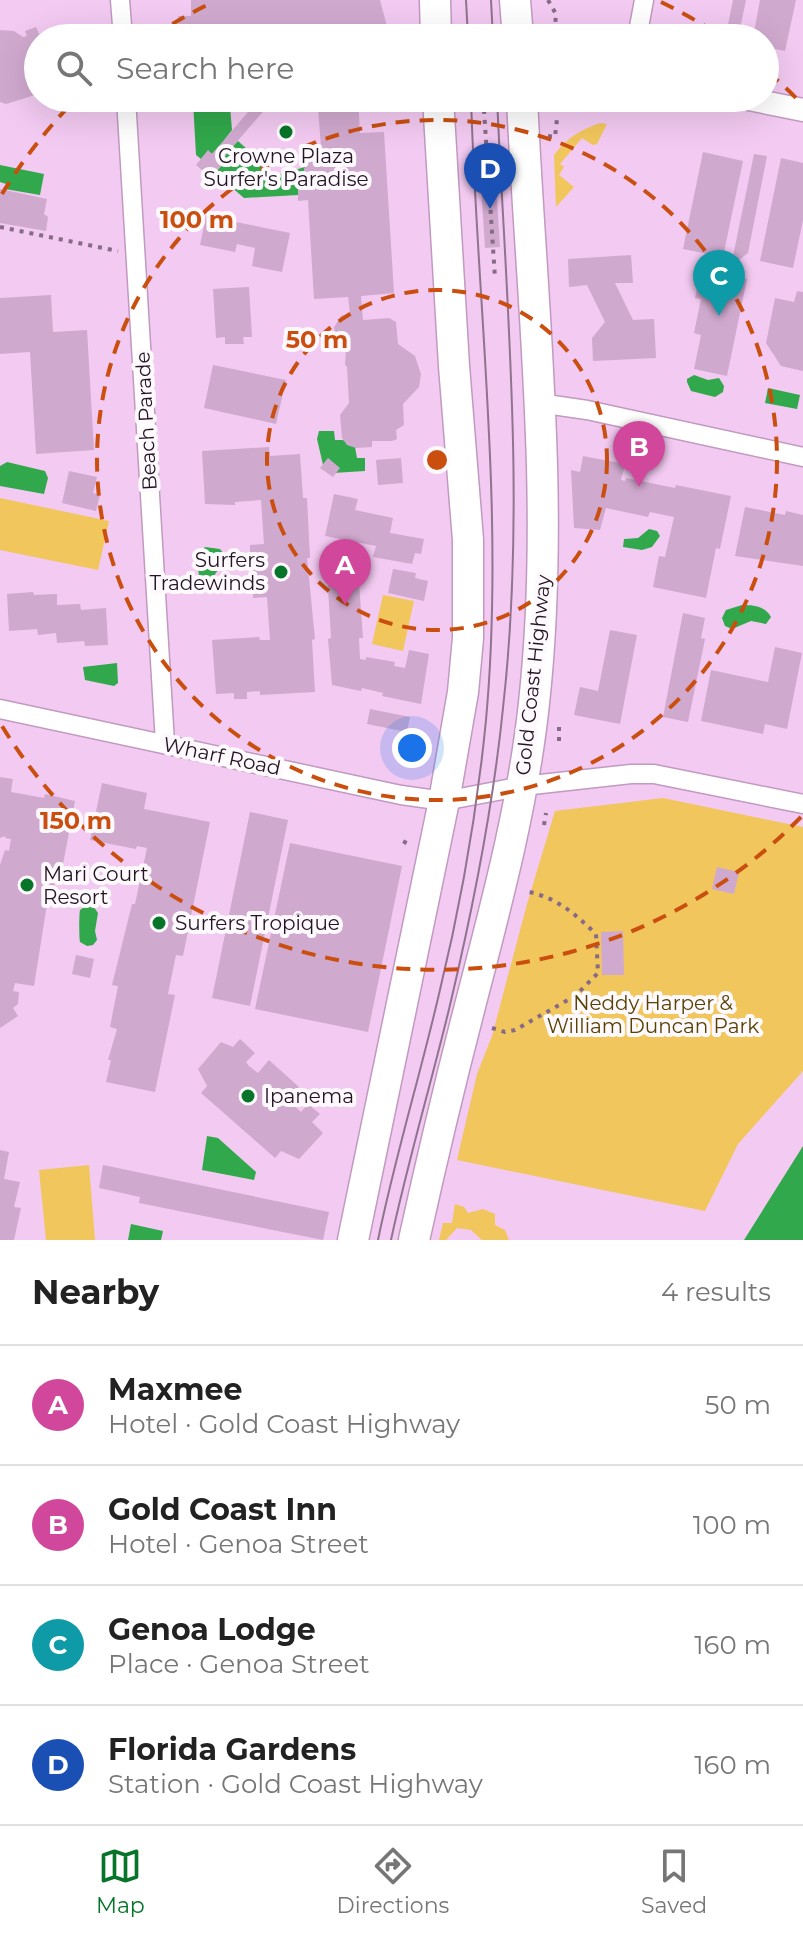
<!DOCTYPE html>
<meta charset="utf-8">
<style>
body{margin:0;font-family:Montserrat,sans-serif;background:#f2f2f2;color:#222}
.you{position:absolute;left:412px;top:748px;width:28px;height:28px;margin:-20px;border:6px solid #fff;border-radius:50%;background:#1a73e8;box-shadow:0 0 0 12px #1a73e833}
.badge{display:grid;place-items:center;width:52px;height:52px;border-radius:50%;background:#067529;color:#fff;font-size:26px;font-weight:700}
.pin{position:absolute;translate:-50% -66px;filter:drop-shadow(0 2px 4px #0008)}
.pin::after{content:'';position:absolute;top:42px;width:28px;height:24px;background:inherit;clip-path:polygon(0 0,100% 0,50% 100%)}
.list{margin:0;padding:0;list-style:none}
h2{display:flex;justify-content:space-between;align-items:center;height:104px;margin:0;padding:0 32px;font-size:34px}
h2 small{font-size:26px;font-weight:400;color:#767676}
.list li{display:grid;grid-template-columns:52px 1fr auto;gap:24px;align-items:center;box-sizing:border-box;height:120px;padding:0 32px;border-top:2px solid #e0e0e0}
.list b{display:block;font-size:30px;white-space:nowrap}
.list p{margin:0;font-size:26px;white-space:nowrap;color:#767676}
.list em{font-size:26px;font-style:normal;color:#767676}
.icon{flex:none;width:44px;height:44px;fill:none;stroke:currentColor;stroke-width:2;stroke-linecap:round;stroke-linejoin:round}
.map{position:relative;flex:none;width:803px;height:1240px;overflow:hidden}
.search{position:absolute;background:#fff;box-shadow:0 8px 32px #0002;left:24px;right:24px;top:24px;height:88px;display:flex;align-items:center;gap:20px;box-sizing:border-box;padding:0 28px;border-radius:44px;color:#767676;font-size:30px}
.sheet{height:584px;background:#fff}
nav{display:flex;justify-content:space-around;align-items:center;box-sizing:border-box;height:112px;border-top:2px solid #e0e0e0;background:#fff;font-size:22px;color:#767676}
nav a{display:grid;justify-items:center;gap:4px}
nav .on{color:#067529}
.map>svg:first-child{display:block}
.green{fill:#f1c65c}
.water{fill:#31a84b}
.building{fill:#d0a9cf}
.lines{fill:none;stroke-linecap:round;stroke-linejoin:round}
.minor-casing{stroke:#c19ac0;stroke-width:21}
.tertiary-casing{stroke:#c19ac0;stroke-width:25}
.trunk-casing{stroke:#c19ac0;stroke-width:33}
.path{stroke:#866b86;stroke-width:4;stroke-dasharray:4 6;stroke-linecap:butt}
.minor{stroke:#fff;stroke-width:18}
.tertiary{stroke:#fff;stroke-width:22}
.trunk{stroke:#fff;stroke-width:30}
.tram{stroke:#8f738f;stroke-width:2}
.ring{fill:none;stroke:#ca4f0f;stroke-width:4;stroke-dasharray:14 10}
.poi-dot{fill:#067529;stroke:#fdf9fd;stroke-width:3}
.labels{text-anchor:middle;dominant-baseline:central;stroke-width:8;stroke-linejoin:round;paint-order:stroke}
.poi-label{font-size:20px;fill:#231523;stroke:#fdf9fd;text-anchor:start}
.street-label{font-size:20px;fill:#231523;stroke:#fdf9fd}
.park-label{font-size:20px;fill:#584202;stroke:#fdf9fd}
.centre{fill:#ca4f0f;stroke:#fdf9fd;stroke-width:4}
.ring-label{font-size:24px;text-anchor:middle;font-weight:bold;fill:#ca4f0f;stroke:#fdf9fd;stroke-width:8;stroke-linejoin:round;paint-order:stroke}
</style>
<div class="map">
<svg width="803" height="1240" viewBox="0 0 803 1240">
<rect width="100%" height="100%" fill="#f3caf2"/>
<!-- green -->
<path class="green" d="M 600,123 L 607,124 L 597,144 L 593,145 L 582,138 L 560,164 L 564,167 L 559,175 L 574,187 L 556,207 L 554,155 C 567,138 580,130 600,123 Z
M 0,498 L 109,521 L 98,570 L 0,550 Z
M 383,595 L 414,601 L 403,651 L 372,644 Z
M 663,798 L 803,827 L 803,1071 L 738,1144 L 705,1211 L 457,1160 L 477,1074 L 492,1036 L 527,904 L 555,811 Z
M 89,1165 L 95,1240 L 46,1240 L 39,1170 Z
M 455,1204 L 464,1207 L 468,1213 L 483,1209 L 495,1214 L 495,1225 L 505,1230 L 509,1240 L 482,1240 L 471,1230 L 457,1228 L 446,1240 L 439,1240 L 443,1223 L 452,1223 Z"/>
<!-- water -->
<path class="water" d="M 206,99 L 230,106 L 232,130 L 225,139 L 233,146 L 238,141 C 251,153 262,159 266,178 L 305,167 L 298,195 L 244,198 L 215,173 L 227,153 L 219,146 L 212,154 L 208,151 L 201,159 L 196,155 L 193,101 Z
M 0,165 L 44,174 L 40,195 L 5,189 L 6,184 L 0,182 Z
M 694,375 L 708,380 L 719,378 L 724,386 L 723,392 L 715,397 L 691,391 L 687,382 L 687,379 Z
M 768,388 L 800,395 L 797,409 L 765,403 Z
M 319,431 L 334,431 L 335,440 L 343,440 L 355,447 L 357,458 L 365,458 L 365,471 L 333,473 L 324,469 L 317,439 Z
M 7,462 L 45,471 L 48,478 L 44,494 L 0,486 L 0,466 Z
M 649,529 L 657,531 L 660,536 L 652,547 L 642,550 L 623,547 L 624,539 L 638,538 Z
M 205,547 L 220,549 L 224,554 L 225,562 L 215,574 L 218,585 L 212,587 L 202,583 C 196,573 197,555 205,547 Z
M 742,605 C 753,605 765,606 771,617 L 766,624 L 751,621 L 732,629 L 725,626 L 722,618 L 726,610 Z
M 117,663 L 118,683 L 114,686 L 85,680 L 83,667 Z
M 87,905 L 93,906 L 98,913 L 95,931 L 97,940 L 93,945 L 87,946 L 80,942 C 79,937 79,915 80,910 Z
M 207,1136 L 218,1138 L 256,1172 L 254,1180 L 202,1170 Z
M 803,1146 L 803,1240 L 744,1240 Z
M 131,1224 L 163,1231 L 161,1240 L 128,1240 Z"/>
<!-- building -->
<path class="building" d="M 191,0 L 380,0 L 390,38 L 179,38 L 178,16 L 191,16 Z
M 733,0 L 746,0 L 738,38 L 726,35 Z
M 760,0 L 796,0 L 785,51 L 765,47 L 765,38 L 753,38 Z
M 63,24 L 71,35 L 70,38 L 38,38 L 38,94 L 6,104 L 0,102 L 0,30 L 14,31 L 23,37 L 27,36 L 25,31 L 36,27 L 39,34 Z
M 260,98 L 275,98 L 220,161 L 224,163 L 211,178 L 196,165 L 208,150 L 212,154 Z
M 284,98 L 358,98 L 360,133 L 384,132 L 394,293 L 361,296 L 363,320 L 389,318 L 396,322 L 398,344 L 415,356 L 421,374 L 419,387 L 403,404 L 404,425 L 396,430 L 397,439 L 392,441 L 372,441 L 372,447 L 356,448 L 347,445 L 342,438 L 340,415 L 349,403 L 347,367 L 345,365 L 346,349 L 335,340 L 334,327 L 341,316 L 350,314 L 348,297 L 314,299 L 308,200 L 298,201 L 298,189 L 305,167 L 321,147 L 318,108 L 284,108 Z
M 703,152 L 743,161 L 723,257 L 683,249 Z
M 754,154 L 767,156 L 748,253 L 731,266 Z
M 781,158 L 803,163 L 803,220 L 793,268 L 760,261 Z
M 495,169 L 500,247 L 485,248 L 480,170 Z
M 0,189 L 47,199 L 44,214 L 48,217 L 46,231 L 0,223 Z
M 206,216 L 290,233 L 282,272 L 252,266 L 255,248 L 237,244 L 235,252 L 200,245 Z
M 631,255 L 633,283 L 615,283 L 633,320 L 654,319 L 656,358 L 593,361 L 592,338 L 605,322 L 587,285 L 569,287 L 568,259 Z
M 701,269 L 747,279 L 727,376 L 694,369 L 701,335 L 694,333 L 701,299 L 695,298 Z
M 249,287 L 252,337 L 243,337 L 244,344 L 225,344 L 225,337 L 216,338 L 213,289 Z
M 797,291 L 803,292 L 803,371 L 781,366 L 766,343 L 775,298 L 794,302 Z
M 51,295 L 53,332 L 87,330 L 94,450 L 36,454 L 30,352 L 0,354 L 0,298 Z
M 213,365 L 286,380 L 276,424 L 204,408 Z
M 269,447 L 270,456 L 300,454 L 303,498 L 307,498 L 310,558 L 307,558 L 315,639 L 312,640 L 315,692 L 260,695 L 260,691 L 247,692 L 247,699 L 234,699 L 234,693 L 216,694 L 212,640 L 259,637 L 260,640 L 270,640 L 267,597 L 253,598 L 253,556 L 250,556 L 250,545 L 264,544 L 261,500 L 235,502 L 235,505 L 205,504 L 202,451 Z
M 583,456 L 625,464 L 621,480 L 625,481 L 626,478 L 675,488 L 676,485 L 731,496 L 720,549 L 716,548 L 706,598 L 653,587 L 659,556 L 665,557 L 674,517 L 650,512 L 648,517 L 606,508 L 600,530 L 574,528 L 571,470 L 580,472 Z
M 328,458 L 340,468 L 333,477 L 320,468 Z
M 401,458 L 403,483 L 378,485 L 376,460 Z
M 69,471 L 97,477 L 93,493 L 100,495 L 96,511 L 62,503 Z
M 334,494 L 358,499 L 355,510 L 393,518 L 390,533 L 424,539 L 421,554 L 415,553 L 412,564 L 373,557 L 376,546 L 325,536 Z
M 745,507 L 785,515 L 786,511 L 803,515 L 803,566 L 735,556 Z
M 358,569 L 363,638 L 359,638 L 360,659 L 366,660 L 366,657 L 395,662 L 394,666 L 405,668 L 409,650 L 429,654 L 421,704 L 382,696 L 383,693 L 362,688 L 361,691 L 332,685 L 328,639 L 331,638 L 327,572 Z
M 393,569 L 416,573 L 415,578 L 428,581 L 424,601 L 388,593 Z
M 33,592 L 34,595 L 57,594 L 57,605 L 80,604 L 81,610 L 106,608 L 108,645 L 85,646 L 84,641 L 57,643 L 56,633 L 38,635 L 37,629 L 9,631 L 7,594 Z
M 683,613 L 705,618 L 701,638 L 705,639 L 688,722 L 663,717 Z
M 610,630 L 637,635 L 620,724 L 574,715 L 580,687 L 598,691 Z
M 775,647 L 802,653 L 787,729 L 765,724 L 763,734 L 701,721 L 711,670 L 768,682 Z
M 370,709 L 410,717 L 407,732 L 367,724 Z
M 0,777 L 13,779 L 11,792 L 44,798 L 45,794 L 75,801 L 63,864 L 58,863 L 51,905 L 47,904 L 34,986 L 15,983 L 13,991 L 19,992 L 18,1004 L 13,1008 L 18,1016 L 0,1028 L 0,865 L 5,850 L 9,851 L 11,839 L 5,838 L 5,836 L 0,838 Z
M 102,783 L 147,793 L 144,809 L 210,822 L 183,956 L 176,955 L 168,994 L 175,995 L 155,1092 L 106,1082 L 111,1060 L 108,1060 L 117,1029 L 110,1027 L 118,986 L 112,985 L 132,904 L 135,904 L 147,848 L 137,846 L 136,849 L 90,840 Z
M 250,812 L 288,820 L 250,1006 L 212,998 Z
M 290,843 L 402,866 L 368,1032 L 255,1009 Z
M 717,867 L 739,872 L 734,894 L 712,889 Z
M 623,931 L 624,975 L 602,975 L 601,932 Z
M 76,955 L 94,959 L 90,978 L 72,974 Z
M 240,1039 L 255,1053 L 246,1062 L 249,1066 L 258,1073 L 269,1060 L 299,1087 L 288,1100 L 301,1112 L 308,1104 L 320,1114 L 312,1122 L 323,1133 L 299,1159 L 281,1151 L 275,1158 L 201,1093 L 207,1086 L 198,1069 L 221,1042 L 233,1047 Z
M 0,1150 L 9,1152 L 4,1179 L 20,1182 L 14,1207 L 21,1208 L 14,1240 L 0,1240 Z
M 103,1165 L 329,1212 L 323,1240 L 139,1203 L 140,1197 L 99,1188 Z"/>
<g class="lines">
<defs>
<path id="minor" d="M 120,0 L 123,38
M 637,38 L 644,0
M 126,98 L 165,743
M 539,403 L 587,410 L 803,457
M 0,709 L 401,795 L 444,801 L 523,786 L 631,774 L 654,774 L 803,804"/>
<path id="tertiary" d="M 744,98 L 803,110"/>
<path id="trunk" d="M 435,0 L 436,38
M 515,0 L 518,38
M 353,1240 L 444,801 L 463,692 L 468,638 L 468,540 L 454,366 L 438,98
M 414,1240 C 431,1163 449,1087 469,1010 C 495,909 523,807 534,703 C 556,502 531,299 522,98"/>
</defs>
<!-- minor casing -->
<use href="#minor" class="minor-casing"/>
<!-- tertiary casing -->
<use href="#tertiary" class="tertiary-casing"/>
<!-- trunk casing -->
<use href="#trunk" class="trunk-casing"/>
<!-- path -->
<path class="path" d="M 548,0 L 556,14 L 555,27
M 484,110 L 495,278
M 548,136 L 555,137 L 557,119
M 0,227 L 118,251
M 559,741 L 559,723
M 421,764 L 421,754 L 428,749
M 544,825 L 546,813
M 404,844 L 408,836
M 492,1028 L 505,1032 L 515,1030 L 575,996 L 598,973 L 596,934 C 574,913 556,897 525,891"/>
<!-- minor -->
<use href="#minor" class="minor"/>
<!-- tertiary -->
<use href="#tertiary" class="tertiary"/>
<!-- trunk -->
<use href="#trunk" class="trunk"/>
<!-- tram -->
<path class="tram" d="M 466,0 L 468,38
M 491,0 L 493,38
M 378,1240 C 395,1157 420,1076 439,994 C 461,904 477,812 486,720 C 505,512 477,306 471,98
M 391,1240 C 408,1161 431,1084 450,1005 C 473,908 493,808 503,708 C 526,504 506,302 497,98"/>
</g>
<!-- distance rings -->
<g class="ring">
<circle cx="437" cy="460" r="170"/>
<circle cx="437" cy="460" r="340"/>
<path d="M801 817A510 510 0 0 1 2 726M2 194A510 510 0 0 1 76 99M152 37A510 510 0 0 1 213 2M661 2A510 510 0 0 1 722 37M768 72A510 510 0 0 1 801 103"/>
</g>
<!-- markers -->
<g class="poi-dot">
<circle cx="286" cy="132" r="8"/>
<circle cx="281" cy="572" r="8"/>
<circle cx="27" cy="885" r="8"/>
<circle cx="159" cy="923" r="8"/>
<circle cx="248" cy="1096" r="8"/>
</g>
<g class="labels">
<!-- poi labels -->
<g class="poi-label">
<text x="286" y="156" text-anchor="middle">Crowne Plaza<tspan x="286" dy="23">Surfer's Paradise</tspan></text>
<text x="265" y="560" text-anchor="end">Surfers<tspan x="265" dy="23">Tradewinds</tspan></text>
<text x="43" y="874">Mari Court<tspan x="43" dy="23">Resort</tspan></text>
<text x="175" y="923">Surfers Tropique</text>
<text x="264" y="1096">Ipanema</text>
</g>
<!-- street labels -->
<g class="street-label">
<text transform="translate(146 421) rotate(-93)">Beach Parade</text>
<text transform="translate(533 675) rotate(-84)">Gold Coast Highway</text>
<text transform="translate(222 756) rotate(12)">Wharf Road</text>
</g>
<!-- park labels -->
<g class="park-label">
<text x="653" y="1003">Neddy Harper &amp;<tspan x="653" dy="23">William Duncan Park</tspan></text>
</g>
</g>
<circle cx="437" cy="460" r="12" class="centre"/>
<g class="ring-label">
<text x="197" y="228">100 m</text>
<text x="317" y="348">50 m</text>
<text x="76" y="829">150 m</text>
</g>
</svg>
<div class="you"></div>
<div class="pin badge" style="left:345px;top:605px;background:#d1479c">A</div>
<div class="pin badge" style="left:639px;top:487px;background:#d1479c">B</div>
<div class="pin badge" style="left:719px;top:316px;background:#0f9aa8">C</div>
<div class="pin badge" style="left:490px;top:209px;background:#1a4fb4">D</div>
<div class="search"><svg class="icon" aria-label="search" viewBox="0 0 24 24"><circle cx="10" cy="10" r="6"/><path d="M15 15l6 6"/></svg>Search here</div>
</div>
<section class="sheet">
<h2>Nearby<small>4 results</small></h2>
<ul class="list">
<li><span class="badge" style="background:#d1479c">A</span><div><b>Maxmee</b><p>Hotel · Gold Coast Highway</p></div><em>50 m</em></li>
<li><span class="badge" style="background:#d1479c">B</span><div><b>Gold Coast Inn</b><p>Hotel · Genoa Street</p></div><em>100 m</em></li>
<li><span class="badge" style="background:#0f9aa8">C</span><div><b>Genoa Lodge</b><p>Place · Genoa Street</p></div><em>160 m</em></li>
<li><span class="badge" style="background:#1a4fb4">D</span><div><b>Florida Gardens</b><p>Station · Gold Coast Highway</p></div><em>160 m</em></li>
</ul>
</section>
<nav>
<a class="on"><svg class="icon" aria-label="map" viewBox="0 0 24 24"><path d="M3 6l6-2 6 2 6-2v14l-6 2-6-2-6 2zM9 4v14M15 6v14"/></svg>Map</a>
<a><svg class="icon" aria-label="directions" viewBox="0 0 24 24"><path d="M12 3l9 9-9 9-9-9zM9 14v-3h6M13 9l2 2-2 2"/></svg>Directions</a>
<a><svg class="icon" aria-label="saved" viewBox="0 0 24 24"><path d="M7 4h10v16l-5-4-5 4z"/></svg>Saved</a>
</nav>
